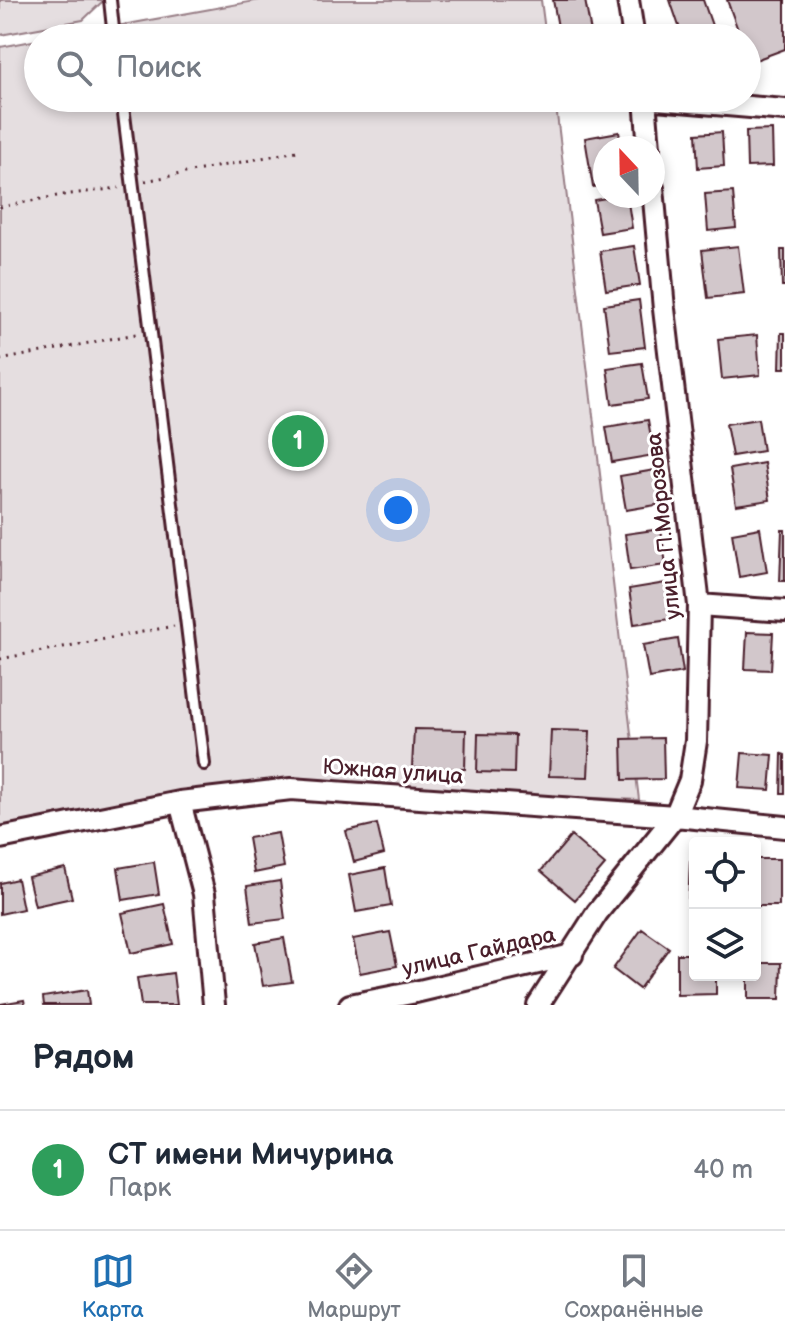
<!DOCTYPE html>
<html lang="ru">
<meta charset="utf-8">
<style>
body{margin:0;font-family:"Balsamiq Sans",sans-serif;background:#f6f6f7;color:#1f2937}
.controls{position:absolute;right:24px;bottom:24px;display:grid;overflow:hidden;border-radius:8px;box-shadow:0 4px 12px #0003}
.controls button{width:72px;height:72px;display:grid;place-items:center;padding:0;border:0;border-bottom:2px solid #e0e1e3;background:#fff;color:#1f2937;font:40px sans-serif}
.compass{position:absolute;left:593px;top:136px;width:72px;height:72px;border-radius:50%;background:#fff;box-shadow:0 4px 12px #0003;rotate:338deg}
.you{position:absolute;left:398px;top:510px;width:28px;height:28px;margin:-20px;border:6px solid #fff;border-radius:50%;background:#1a73e8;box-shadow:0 0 0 12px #1a73e833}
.badge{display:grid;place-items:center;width:52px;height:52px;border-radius:50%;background:#1f6fb2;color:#fff;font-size:26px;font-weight:700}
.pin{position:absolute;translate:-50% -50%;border:4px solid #fff;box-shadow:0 2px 8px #0006}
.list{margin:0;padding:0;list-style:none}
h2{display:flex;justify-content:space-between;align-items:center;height:104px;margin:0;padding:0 32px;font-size:34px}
h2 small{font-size:26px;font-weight:400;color:#747a83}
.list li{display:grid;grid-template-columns:52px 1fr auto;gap:24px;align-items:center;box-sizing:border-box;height:120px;padding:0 32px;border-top:2px solid #e0e1e3}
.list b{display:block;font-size:30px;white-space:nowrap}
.list p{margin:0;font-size:26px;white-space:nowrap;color:#747a83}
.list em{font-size:26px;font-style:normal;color:#747a83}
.icon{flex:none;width:44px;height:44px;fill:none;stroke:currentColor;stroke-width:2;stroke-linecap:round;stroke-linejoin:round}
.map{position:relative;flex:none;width:785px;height:1005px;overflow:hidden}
.search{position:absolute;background:#fff;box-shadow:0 4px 12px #0003;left:24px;right:24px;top:24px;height:88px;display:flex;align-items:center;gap:20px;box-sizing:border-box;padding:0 28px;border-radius:44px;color:#747a83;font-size:30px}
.sheet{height:224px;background:#fff}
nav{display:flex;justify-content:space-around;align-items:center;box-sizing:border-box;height:112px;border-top:2px solid #e0e1e3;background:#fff;font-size:22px;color:#747a83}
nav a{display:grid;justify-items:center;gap:4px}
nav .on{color:#1f6fb2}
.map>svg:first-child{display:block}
.green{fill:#e5dee0;stroke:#987e86;stroke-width:2}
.building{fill:#d2c7cb;stroke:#4a1f2b;stroke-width:2}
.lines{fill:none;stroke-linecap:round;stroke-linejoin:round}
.lane-casing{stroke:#4a1f2b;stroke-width:16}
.street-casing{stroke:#4a1f2b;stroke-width:26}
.path{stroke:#4a1f2b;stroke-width:3;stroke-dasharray:2 6;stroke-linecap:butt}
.lane{stroke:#fff;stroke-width:10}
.street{stroke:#fff;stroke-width:20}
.labels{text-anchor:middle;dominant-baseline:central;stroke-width:6;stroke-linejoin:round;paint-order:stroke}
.street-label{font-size:22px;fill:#4a1f2b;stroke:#fff}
</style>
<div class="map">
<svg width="785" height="1005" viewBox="0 0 785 1005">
<rect width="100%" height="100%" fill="#fff"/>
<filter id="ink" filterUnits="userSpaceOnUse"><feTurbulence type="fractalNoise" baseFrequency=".0125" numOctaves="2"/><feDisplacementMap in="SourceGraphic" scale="16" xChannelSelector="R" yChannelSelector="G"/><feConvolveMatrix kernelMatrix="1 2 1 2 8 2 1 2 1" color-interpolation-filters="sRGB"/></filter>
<g filter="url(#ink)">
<!-- green -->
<path class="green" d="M 0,0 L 104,0 L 83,20 L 0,35 Z
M 260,0 L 541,0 L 546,38 L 51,38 Z
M 38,40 L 38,98 L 555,98 L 639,800 L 277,783 L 0,836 L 0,47 Z"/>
<!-- building -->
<path class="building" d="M 553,0 L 585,0 L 592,38 L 560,38 Z
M 670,0 L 703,0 L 716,37 L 683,38 Z
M 727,0 L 785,0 L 785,49 L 750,62 L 747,38 L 741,38 Z
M 772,130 L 773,166 L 747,167 L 746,131 Z
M 619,132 L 622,148 L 605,148 L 605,185 L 593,187 L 585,138 Z
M 722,132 L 724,166 L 698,168 L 696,134 Z
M 733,192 L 736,228 L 708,231 L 705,194 Z
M 618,196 L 627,196 L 632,228 L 600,233 L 594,200 Z
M 634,246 L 640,285 L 606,290 L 600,251 Z
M 738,246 L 744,294 L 708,298 L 702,250 Z
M 781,250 L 785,250 L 785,286 L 782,286 Z
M 639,300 L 645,347 L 610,351 L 604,305 Z
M 781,333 L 785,333 L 785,368 L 780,368 Z
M 757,335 L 760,375 L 722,379 L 718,339 Z
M 642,363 L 648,399 L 612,404 L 607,368 Z
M 758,419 L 763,451 L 732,456 L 726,424 Z
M 648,420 L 654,455 L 612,462 L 606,427 Z
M 764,463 L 770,500 L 736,505 L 730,469 Z
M 655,470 L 662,504 L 626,510 L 620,476 Z
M 760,528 L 767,572 L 739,577 L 732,533 Z
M 661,529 L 666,565 L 630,570 L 625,534 Z
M 782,530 L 785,530 L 785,581 L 780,581 Z
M 672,582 L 677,618 L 634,624 L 629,589 Z
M 747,632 L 773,633 L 771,670 L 745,669 Z
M 678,639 L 683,672 L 649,678 L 643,645 Z
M 414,729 L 466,730 L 465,769 L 412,768 Z
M 551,730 L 590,731 L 588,777 L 549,776 Z
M 478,734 L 515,735 L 514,773 L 477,772 Z
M 663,738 L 664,779 L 623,780 L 622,739 Z
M 742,753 L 773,755 L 770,790 L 739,788 Z
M 782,754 L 785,755 L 785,793 L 781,793 Z
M 377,824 L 384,854 L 354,862 L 346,831 Z
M 278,833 L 284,867 L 254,873 L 248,838 Z
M 571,836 L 605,865 L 575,900 L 541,871 Z
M 755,859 L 779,859 L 779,906 L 755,906 Z
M 154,862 L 159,894 L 123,900 L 118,868 Z
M 690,862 L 695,862 L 695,908 L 688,908 Z
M 65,868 L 72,898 L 35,906 L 28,877 Z
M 385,868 L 391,906 L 356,912 L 349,875 Z
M 17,879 L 23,909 L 0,914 L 0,883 Z
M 280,881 L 285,919 L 252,923 L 247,886 Z
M 164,904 L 173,944 L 131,953 L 122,913 Z
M 642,929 L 669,948 L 639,989 L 613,969 Z
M 390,932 L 397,966 L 360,973 L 353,939 Z
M 284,938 L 292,982 L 263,986 L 255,943 Z
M 677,954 L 695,954 L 695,975 L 716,975 L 716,994 L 677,995 Z
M 755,963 L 781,963 L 780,999 L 748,999 L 748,975 L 755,975 Z
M 173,973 L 177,1005 L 141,1005 L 137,978 Z
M 87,990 L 89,1005 L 44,1005 L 43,997 Z
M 24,1000 L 25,1005 L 0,1005 L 0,1004 Z"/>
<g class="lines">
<defs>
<path id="lane" d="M 110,0 L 114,38
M 122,98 L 204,764"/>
<path id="street" d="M 628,0 L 634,38
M 644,98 L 785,110
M 645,99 L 649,148
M 699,605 L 785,611
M 180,802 L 204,894 L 214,1005
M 0,838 L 180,802 L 291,789 L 675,816 L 785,827
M 350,1005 L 411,993 L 572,955
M 538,1005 L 597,913 L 675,816 L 690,780 L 696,741 L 699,605 L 664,309 L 653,188"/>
</defs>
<!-- lane casing -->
<use href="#lane" class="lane-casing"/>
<!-- street casing -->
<use href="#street" class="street-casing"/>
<!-- path -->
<path class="path" d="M 145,181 L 297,151
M 0,207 L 62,195 L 119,188
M 0,360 L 136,334
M 0,659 L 174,626"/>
<!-- lane -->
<use href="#lane" class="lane"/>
<!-- street -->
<use href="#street" class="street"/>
</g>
</g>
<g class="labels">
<!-- street labels -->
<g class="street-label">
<text transform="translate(664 526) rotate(-96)">улица П.Морозова</text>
<text transform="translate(393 772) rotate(4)">Южная улица</text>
<text transform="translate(479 952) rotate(-13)">улица Гайдара</text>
</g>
</g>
</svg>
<div class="controls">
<button><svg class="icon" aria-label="locate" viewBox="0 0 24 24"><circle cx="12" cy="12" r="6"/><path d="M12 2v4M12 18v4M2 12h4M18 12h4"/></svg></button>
<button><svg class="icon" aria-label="layers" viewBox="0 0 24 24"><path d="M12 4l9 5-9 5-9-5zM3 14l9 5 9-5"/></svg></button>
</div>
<svg class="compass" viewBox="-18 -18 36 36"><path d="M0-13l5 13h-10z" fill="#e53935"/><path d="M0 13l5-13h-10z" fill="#747a83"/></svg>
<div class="you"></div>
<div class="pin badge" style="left:298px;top:441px;background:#2e9e5b">1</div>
<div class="search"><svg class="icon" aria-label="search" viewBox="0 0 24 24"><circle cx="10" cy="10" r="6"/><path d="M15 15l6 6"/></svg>Поиск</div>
</div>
<section class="sheet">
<h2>Рядом<small></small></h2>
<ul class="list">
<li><span class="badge" style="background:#2e9e5b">1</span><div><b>СТ имени Мичурина</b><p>Парк</p></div><em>40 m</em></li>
</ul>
</section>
<nav>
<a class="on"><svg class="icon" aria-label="map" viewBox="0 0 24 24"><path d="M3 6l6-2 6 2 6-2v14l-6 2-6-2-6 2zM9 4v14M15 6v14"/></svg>Карта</a>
<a><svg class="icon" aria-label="directions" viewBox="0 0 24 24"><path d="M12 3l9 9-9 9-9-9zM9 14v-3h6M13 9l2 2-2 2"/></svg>Маршрут</a>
<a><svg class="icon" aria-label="saved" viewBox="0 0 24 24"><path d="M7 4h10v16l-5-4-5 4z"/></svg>Сохранённые</a>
</nav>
